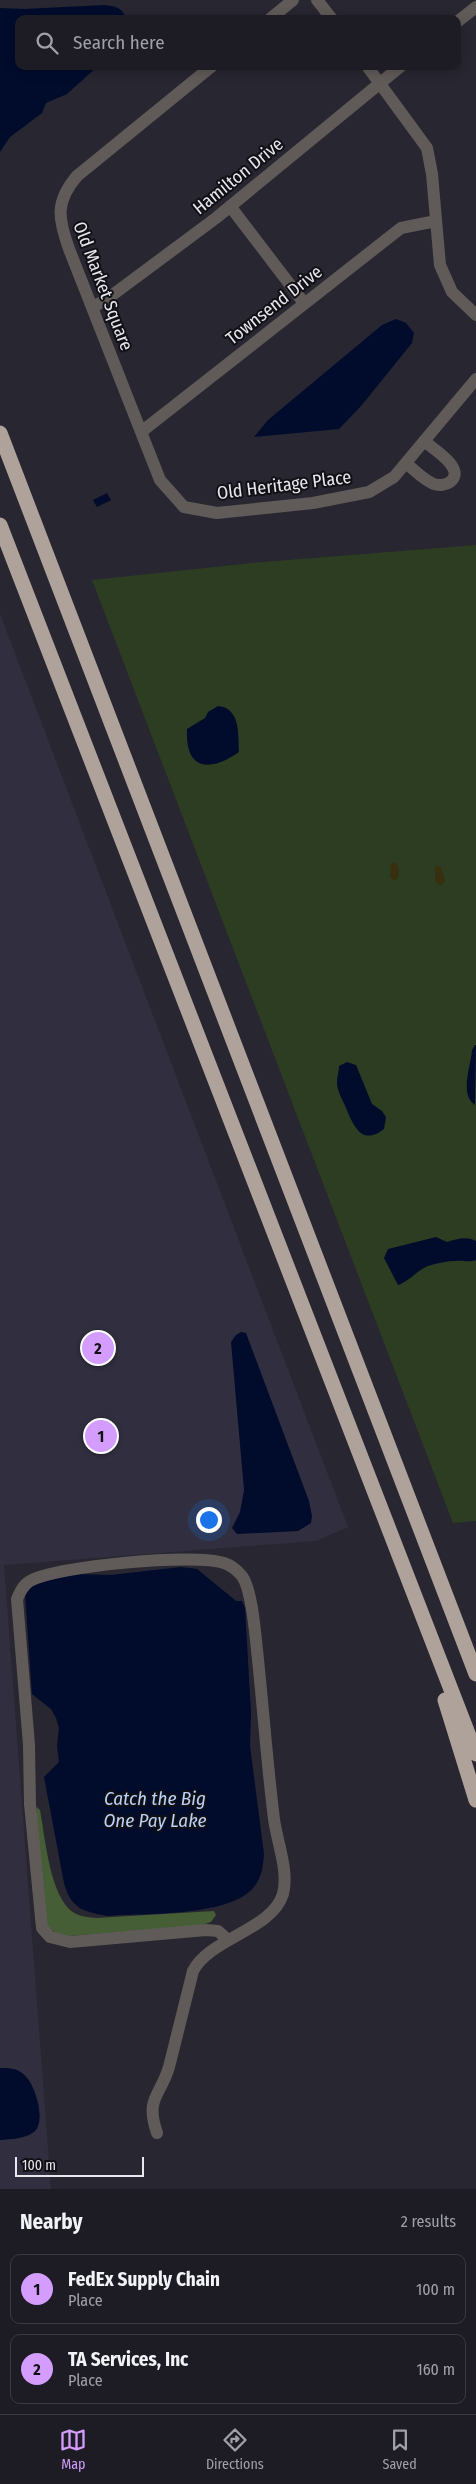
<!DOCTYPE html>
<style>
body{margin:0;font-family:"Fira Sans Condensed",sans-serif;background:#2a2932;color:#f1f3f6}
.scale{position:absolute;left:15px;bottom:12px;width:129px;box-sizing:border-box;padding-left:5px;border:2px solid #e8e7ee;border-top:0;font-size:14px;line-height:18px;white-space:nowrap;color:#e8e7ee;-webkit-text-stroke:4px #101015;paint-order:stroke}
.you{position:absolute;left:208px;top:1519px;width:18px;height:18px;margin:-12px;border:4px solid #fff;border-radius:50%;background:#1a73e8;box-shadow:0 0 0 8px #1a73e833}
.badge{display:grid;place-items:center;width:32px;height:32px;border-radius:50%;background:#d39cfd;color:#111;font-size:16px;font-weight:700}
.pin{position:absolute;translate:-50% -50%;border:2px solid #fff;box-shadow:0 1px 5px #0006}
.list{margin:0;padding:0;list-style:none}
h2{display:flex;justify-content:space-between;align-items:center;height:65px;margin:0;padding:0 20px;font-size:21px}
h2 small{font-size:16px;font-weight:400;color:#a0a1a7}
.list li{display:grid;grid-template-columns:32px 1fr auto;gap:15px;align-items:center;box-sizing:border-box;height:70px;margin:0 10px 10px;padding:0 10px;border:1px solid #3b3a42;border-radius:10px}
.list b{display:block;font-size:19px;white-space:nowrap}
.list p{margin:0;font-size:16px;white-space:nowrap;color:#a0a1a7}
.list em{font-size:16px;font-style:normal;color:#a0a1a7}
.icon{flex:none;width:28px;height:28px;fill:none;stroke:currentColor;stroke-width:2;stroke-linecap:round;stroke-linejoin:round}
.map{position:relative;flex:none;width:476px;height:2189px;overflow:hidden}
.search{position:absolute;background:#1d1c25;box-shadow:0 2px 12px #0003;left:15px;right:15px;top:15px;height:55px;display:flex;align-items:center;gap:12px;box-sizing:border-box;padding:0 18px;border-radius:10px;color:#a0a1a7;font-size:19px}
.sheet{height:225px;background:#1d1c25}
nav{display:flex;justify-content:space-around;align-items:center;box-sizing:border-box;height:70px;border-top:1px solid #3b3a42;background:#1d1c25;font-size:14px;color:#a0a1a7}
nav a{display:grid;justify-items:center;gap:2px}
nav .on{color:#d39cfd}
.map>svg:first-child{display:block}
.built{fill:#312f3f}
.green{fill:#2d3d22}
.forest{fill:#455e35}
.sand{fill:#372f0e}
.water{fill:#010b2c}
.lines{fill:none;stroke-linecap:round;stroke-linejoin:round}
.minor{stroke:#605b58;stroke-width:12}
.highway{stroke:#afa29a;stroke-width:15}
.labels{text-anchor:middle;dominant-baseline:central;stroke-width:4;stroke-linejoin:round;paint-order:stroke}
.street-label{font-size:18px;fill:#e8e7ee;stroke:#101015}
.water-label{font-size:19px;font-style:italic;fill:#bbd1f8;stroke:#101015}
</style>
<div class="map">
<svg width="476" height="2189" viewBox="0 0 476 2189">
<rect width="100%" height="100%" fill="#272631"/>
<!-- built -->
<path class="built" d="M 0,614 L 348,1527 L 316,1541 L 4,1565 L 51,2189 L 0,2189 Z"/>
<!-- green -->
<path class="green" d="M 476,545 L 476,1521 L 453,1523 L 92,580 L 252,563 Z"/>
<!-- forest -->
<path class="forest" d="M 37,1807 L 40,1810 C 45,1837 49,1887 68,1908 C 75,1916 86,1917 96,1918 L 214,1911 L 216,1915 L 211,1922 L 198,1926 L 69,1936 L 56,1933 L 45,1925 L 36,1816 Z"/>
<!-- sand -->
<path class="sand" d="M 395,862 L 398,866 L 399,876 L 394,881 L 390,877 L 391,863 Z
M 435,866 L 441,867 L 445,881 L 441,886 L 435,881 Z"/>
<!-- water -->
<path class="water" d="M 104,5 C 114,6 123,7 126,19 L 19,19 L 19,66 L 98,66 L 67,94 L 46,103 L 42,113 L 10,137 L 0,152 L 0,8 L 25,9 Z
M 396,319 L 406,323 L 414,333 L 412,343 L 361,406 L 339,429 L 254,437 L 268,420 L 382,325 Z
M 107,493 L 111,500 L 97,507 L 93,500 Z
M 218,706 C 241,708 238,735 239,752 C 209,773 185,770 187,729 L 205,718 L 208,712 Z
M 475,1045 L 476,1045 L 475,1105 C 459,1095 471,1066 472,1050 Z
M 347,1062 L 356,1065 L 372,1104 L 382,1111 L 386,1117 L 384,1129 C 362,1146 354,1127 346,1108 C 343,1100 337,1092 337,1082 C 337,1077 339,1071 339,1066 Z
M 436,1237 L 447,1242 C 457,1239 466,1236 476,1241 L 476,1260 C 469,1263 464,1260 456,1261 C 447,1261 437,1263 428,1266 C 416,1271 410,1281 398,1285 L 384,1258 L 388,1249 Z
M 241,1332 L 246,1333 L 309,1501 L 312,1516 L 311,1523 L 298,1531 L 237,1534 L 232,1528 L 240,1512 L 244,1490 L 231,1342 L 236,1335 Z
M 181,1567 L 197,1569 L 236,1601 L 242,1601 L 245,1608 L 251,1713 L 250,1746 L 264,1854 C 263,1866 262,1877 254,1887 C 230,1917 144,1913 107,1916 C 83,1911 71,1909 64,1883 L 44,1777 L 59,1762 L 57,1746 L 59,1728 L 56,1718 L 51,1709 L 32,1694 L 25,1593 L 29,1586 L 70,1574 L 111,1575 Z
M 0,2068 C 8,2068 16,2068 22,2073 C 35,2081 47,2122 34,2132 C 25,2139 11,2139 0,2140 Z"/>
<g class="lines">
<!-- minor -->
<path class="minor" d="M 317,0 L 332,19
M 270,19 L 293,0
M 457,22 L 476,7
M 212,66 L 77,176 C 55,202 58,218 69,249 L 160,480 L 184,507 L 217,513 L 313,503 L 369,492 L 394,477 L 476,379
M 367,66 L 427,148 L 432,174 L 440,265 L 452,292 L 476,315
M 230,206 L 304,303
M 93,307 L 107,299 L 216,218 L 401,66
M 141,432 L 401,228 L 436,221
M 406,463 C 414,470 425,481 434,484 C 439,486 446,485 450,482 C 467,469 433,449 424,441
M 157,2133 C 145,2098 160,2097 169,2067 L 193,1971 C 210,1938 272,1930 283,1894 C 289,1871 277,1842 274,1819 C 267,1763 263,1706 257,1650 C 255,1632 252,1590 242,1576 C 237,1570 230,1565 224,1563 C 194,1553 57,1566 30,1581 C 23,1585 20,1592 17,1599 L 29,1745 L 30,1804 L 42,1928 L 50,1937 L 70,1942 L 206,1930 L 218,1931 L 228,1940"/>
<!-- highway -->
<path class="highway" d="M 0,433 L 476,1674
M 0,525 L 476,1754
M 445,1700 L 476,1800"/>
</g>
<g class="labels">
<!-- street labels -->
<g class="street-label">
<text transform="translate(238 176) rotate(-39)">Hamilton Drive</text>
<text transform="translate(103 286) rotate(69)">Old Market Square</text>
<text transform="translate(274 305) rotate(-38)">Townsend Drive</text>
<text transform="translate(284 485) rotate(-7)">Old Heritage Place</text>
</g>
<!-- water labels -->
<g class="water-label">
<text x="155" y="1798">Catch the Big<tspan x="155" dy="22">One Pay Lake</tspan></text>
</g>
</g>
</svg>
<div class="scale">100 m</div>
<div class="you"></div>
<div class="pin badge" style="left:101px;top:1436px">1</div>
<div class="pin badge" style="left:98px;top:1348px">2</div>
<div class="search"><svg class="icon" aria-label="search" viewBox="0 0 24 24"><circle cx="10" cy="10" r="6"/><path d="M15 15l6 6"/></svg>Search here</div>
</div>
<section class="sheet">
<h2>Nearby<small>2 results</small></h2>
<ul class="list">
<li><span class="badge">1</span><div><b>FedEx Supply Chain</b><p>Place</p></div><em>100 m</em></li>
<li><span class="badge">2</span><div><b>TA Services, Inc</b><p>Place</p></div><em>160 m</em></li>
</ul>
</section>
<nav>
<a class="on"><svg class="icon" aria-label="map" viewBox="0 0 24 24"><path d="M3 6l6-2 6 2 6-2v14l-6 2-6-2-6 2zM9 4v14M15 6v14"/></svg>Map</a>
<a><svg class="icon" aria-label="directions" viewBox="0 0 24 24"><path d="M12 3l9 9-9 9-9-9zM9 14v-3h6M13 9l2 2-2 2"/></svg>Directions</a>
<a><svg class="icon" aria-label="saved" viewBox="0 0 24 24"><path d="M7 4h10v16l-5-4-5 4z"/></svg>Saved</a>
</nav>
